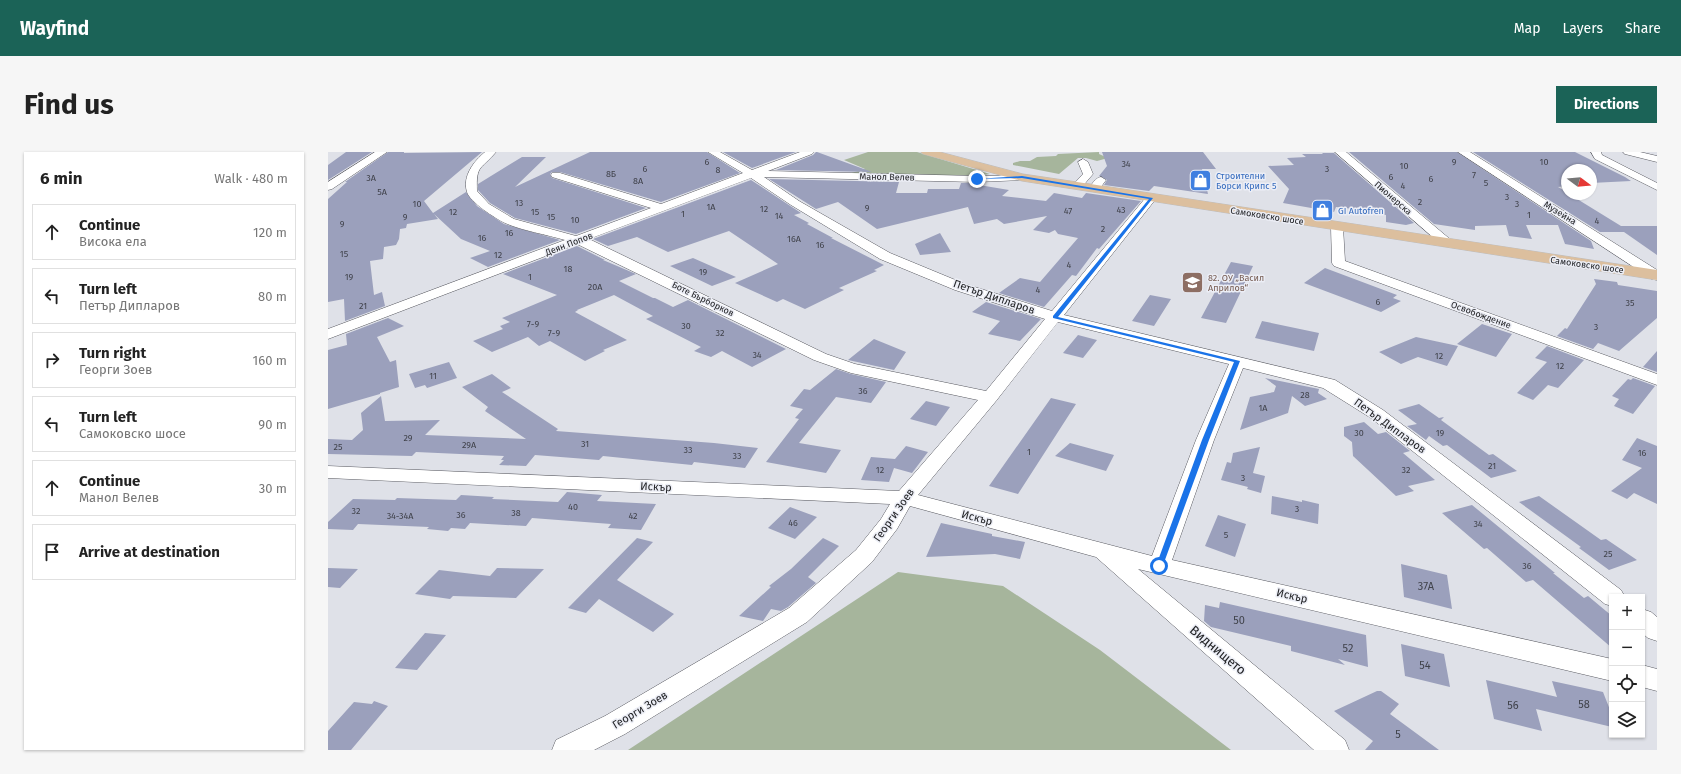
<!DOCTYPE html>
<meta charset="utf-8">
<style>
body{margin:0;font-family:"Fira Sans",sans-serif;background:#f6f6f6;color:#222}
.controls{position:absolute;right:12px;bottom:12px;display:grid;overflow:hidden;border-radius:0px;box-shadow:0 1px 3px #0004}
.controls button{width:36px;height:36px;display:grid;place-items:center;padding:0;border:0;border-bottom:1px solid #e0e0e0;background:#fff;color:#222;font:20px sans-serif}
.compass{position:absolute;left:1233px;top:12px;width:36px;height:36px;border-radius:50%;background:#fff;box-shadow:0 1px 3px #0004;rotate:106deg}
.stop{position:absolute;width:12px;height:12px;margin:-9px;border:3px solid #1a73e8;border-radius:50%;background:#fff}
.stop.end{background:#1a73e8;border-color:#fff;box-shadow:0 1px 4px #0008}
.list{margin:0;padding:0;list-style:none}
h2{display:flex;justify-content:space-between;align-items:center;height:52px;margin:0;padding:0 16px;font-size:17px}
h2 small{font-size:13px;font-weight:400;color:#767676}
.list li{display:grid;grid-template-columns:26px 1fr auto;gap:12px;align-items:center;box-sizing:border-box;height:56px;margin:0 8px 8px;padding:0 8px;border:1px solid #e0e0e0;border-radius:0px}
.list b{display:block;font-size:15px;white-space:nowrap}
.list p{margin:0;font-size:13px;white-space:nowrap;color:#767676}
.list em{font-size:13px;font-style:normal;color:#767676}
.icon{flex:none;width:22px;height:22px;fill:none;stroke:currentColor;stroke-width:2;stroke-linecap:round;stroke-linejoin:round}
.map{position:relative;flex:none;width:1329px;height:598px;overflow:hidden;border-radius:0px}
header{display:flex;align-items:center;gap:24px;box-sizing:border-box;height:56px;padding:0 20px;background:#1b6357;color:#fff}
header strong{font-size:19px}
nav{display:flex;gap:22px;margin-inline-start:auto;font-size:14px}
.intro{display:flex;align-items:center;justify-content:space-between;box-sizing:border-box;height:96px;padding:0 24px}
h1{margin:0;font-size:28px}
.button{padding:10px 18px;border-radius:0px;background:#1b6357;color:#fff;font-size:14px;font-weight:700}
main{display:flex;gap:24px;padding:0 24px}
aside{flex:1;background:#fff;border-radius:0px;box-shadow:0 1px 3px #0004}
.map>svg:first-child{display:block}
.green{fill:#a6b59c}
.building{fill:#9ba0bc}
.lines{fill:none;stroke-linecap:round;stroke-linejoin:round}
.minor-casing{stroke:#595a61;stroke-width:1}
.major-casing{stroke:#bdbdbe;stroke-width:1}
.minor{fill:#fff;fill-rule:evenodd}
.major{fill:#dcbf9e;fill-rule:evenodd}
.route{fill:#1a73e8}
.labels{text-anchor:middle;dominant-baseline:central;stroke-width:3;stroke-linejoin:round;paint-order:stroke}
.number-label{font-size:9px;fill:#41434c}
.far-shop-label{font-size:9px;fill:#366cbe;stroke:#eceef6;text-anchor:start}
.far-street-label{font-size:9px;fill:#232427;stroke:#eceef6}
.far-education-label{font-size:9px;fill:#785e54;stroke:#eceef6;text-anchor:start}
.street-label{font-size:11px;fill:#232427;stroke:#eceef6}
.near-number-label{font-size:11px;fill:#41434c}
.near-street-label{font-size:13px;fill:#232427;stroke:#eceef6}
</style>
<header>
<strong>Wayfind</strong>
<nav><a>Map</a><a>Layers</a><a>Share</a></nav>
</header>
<div class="intro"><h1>Find us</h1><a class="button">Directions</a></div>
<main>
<aside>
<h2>6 min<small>Walk · 480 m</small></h2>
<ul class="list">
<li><svg class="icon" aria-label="ahead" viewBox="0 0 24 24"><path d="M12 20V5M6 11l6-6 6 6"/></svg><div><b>Continue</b><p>Висока ела</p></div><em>120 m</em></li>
<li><svg class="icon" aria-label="left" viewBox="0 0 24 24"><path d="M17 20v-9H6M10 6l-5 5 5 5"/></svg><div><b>Turn left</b><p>Петър Дипларов</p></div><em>80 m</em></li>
<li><svg class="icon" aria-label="right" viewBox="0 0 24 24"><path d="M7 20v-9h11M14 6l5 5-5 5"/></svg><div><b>Turn right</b><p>Георги Зоев</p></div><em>160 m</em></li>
<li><svg class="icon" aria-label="left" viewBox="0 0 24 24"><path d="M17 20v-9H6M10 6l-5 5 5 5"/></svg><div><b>Turn left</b><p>Самоковско шосе</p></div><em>90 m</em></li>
<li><svg class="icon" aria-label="ahead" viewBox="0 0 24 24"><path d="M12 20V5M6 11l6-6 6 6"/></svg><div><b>Continue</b><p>Манол Велев</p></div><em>30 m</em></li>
<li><svg class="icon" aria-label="arrive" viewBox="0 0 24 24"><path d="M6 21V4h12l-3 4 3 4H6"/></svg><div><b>Arrive at destination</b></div></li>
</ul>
</aside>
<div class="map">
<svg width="1329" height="598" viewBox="0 0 1329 598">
<rect width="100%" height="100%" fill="#dfe1e8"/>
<!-- green -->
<path class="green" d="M 540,0 L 589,0 L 662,22 L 648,24 L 520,22 L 537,17 L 516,8 Z
M 771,0 L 771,2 L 780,6 L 769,9 L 758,6 L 750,6 L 731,22 L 685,13 L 685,11 L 692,9 L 702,9 L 709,5 L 728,4 L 730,2 Z
M 570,420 L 675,434 L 772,498 L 903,598 L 300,598 Z"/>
<!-- building -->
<path class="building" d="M 18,0 L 44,0 L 0,28 L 0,13 Z
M 60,0 L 76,0 L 76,1 L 154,0 L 96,49 L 105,61 L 138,40 L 149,54 L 176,72 L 232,88 L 160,115 L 142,106 L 162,99 L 133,87 L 106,62 L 110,67 L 79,72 L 78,76 L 72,77 L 71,87 L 68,93 L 56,95 L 55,107 L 42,109 L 46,143 L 54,140 L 57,154 L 17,169 L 16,147 L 0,150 L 0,47 L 19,30 L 17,30 Z
M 262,0 L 379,0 L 412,21 L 333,50 L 232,20 L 224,20 L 222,22 L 224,26 L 318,56 L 248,82 L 187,66 L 162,51 L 150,38 L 150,32 L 194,5 L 218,5 L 187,35 Z
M 395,0 L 468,0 L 424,16 Z
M 488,0 L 489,0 L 544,20 L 448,18 L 485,3 Z
M 774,0 L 875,0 L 888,17 L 874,17 L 880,42 L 826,34 L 821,39 L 776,33 L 779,28 L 771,24 L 779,14 Z
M 1021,0 L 1129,0 L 1263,89 L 1266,97 L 1237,92 L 1230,73 L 1198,73 L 1204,87 L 1181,84 L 1178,73 L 1147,74 L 1147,78 L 1106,72 Z
M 1145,0 L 1247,0 L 1297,25 L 1303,29 L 1263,31 L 1263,18 L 1239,18 L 1239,34 L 1230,35 L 1239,40 L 1239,42 L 1241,42 L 1293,74 L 1329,74 L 1329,103 L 1296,80 L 1272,80 Z
M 994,1 L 1006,1 L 1086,71 L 1078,73 L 1058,70 L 1058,63 L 1053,62 L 1053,60 L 1008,55 L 1006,60 L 955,51 L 961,37 L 940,14 L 966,13 L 959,6 L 978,5 L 974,2 L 995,2 Z
M 441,27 L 571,30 L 568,41 L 599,41 L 600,37 L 631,37 L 633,31 L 652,31 L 651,33 L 681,38 L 674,44 L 718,49 L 726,41 L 754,46 L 758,41 L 813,49 L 771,97 L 769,96 L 748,124 L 744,123 L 716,155 L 671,141 L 692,126 L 712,130 L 750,86 L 730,82 L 727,78 L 721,81 L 705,78 L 719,64 L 676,72 L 669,67 L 646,72 L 640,55 L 549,77 L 510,50 L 488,57 Z
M 423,28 L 473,61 L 466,63 L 481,71 L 479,72 L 505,86 L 503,86 L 556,113 L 546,118 L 549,119 L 511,136 L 516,138 L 477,157 L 455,147 L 449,150 L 407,131 L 450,112 L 401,79 L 340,100 L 309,85 L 280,94 L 265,87 Z
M 612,81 L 623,100 L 592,103 L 587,92 Z
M 249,94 L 277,108 L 275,108 L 308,122 L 291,129 L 325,146 L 327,146 L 345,155 L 360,148 L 458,197 L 424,215 L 394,199 L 383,205 L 366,199 L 373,195 L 318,167 L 325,164 L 286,143 L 249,158 L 250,158 L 247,160 L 299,188 L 275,198 L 277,199 L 257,209 L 222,189 L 211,194 L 200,185 L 164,200 L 145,189 L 175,177 L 172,174 L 182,170 L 174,166 L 229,143 L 175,122 Z
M 365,106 L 408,125 L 384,134 L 342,114 Z
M 903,110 L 925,114 L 898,171 L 873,166 Z
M 997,116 L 1069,143 L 1065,146 L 1073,149 L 1053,160 L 976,131 Z
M 1266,127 L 1289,130 L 1290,133 L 1329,139 L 1329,166 L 1291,199 L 1270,191 L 1265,197 L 1229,184 L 1237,176 L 1239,177 L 1268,132 Z
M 822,143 L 843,147 L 826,174 L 804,169 Z
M 658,150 L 713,167 L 692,189 L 660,182 L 672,169 L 644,160 Z
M 60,166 L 76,174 L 49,185 L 62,210 L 68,208 L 71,235 L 52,241 L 52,242 L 0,257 L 0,198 L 19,193 L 18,182 Z
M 934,169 L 991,181 L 986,199 L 927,186 Z
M 1154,172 L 1184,182 L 1168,205 L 1129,192 Z
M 750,183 L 769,188 L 755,206 L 735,201 Z
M 1088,185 L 1130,194 L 1119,214 L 1090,205 L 1073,212 L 1051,200 Z
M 546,187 L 578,200 L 566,218 L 520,208 Z
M 1219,194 L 1256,208 L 1230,236 L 1220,233 L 1205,248 L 1189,241 L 1219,210 L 1207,206 Z
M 1329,199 L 1329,220 L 1315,215 Z
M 121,210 L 129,226 L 99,236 L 97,233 L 87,236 L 81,222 Z
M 508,217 L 523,222 L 558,230 L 543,251 L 508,245 L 471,291 L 513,298 L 498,321 L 438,310 L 471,267 L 467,266 L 475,257 L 462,254 L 476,237 L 482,238 Z
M 164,222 L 183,236 L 174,240 L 230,277 L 228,279 L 386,291 L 430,296 L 417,316 L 366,310 L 364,313 L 275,304 L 271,308 L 207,303 L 198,314 L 171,313 L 176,308 L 173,308 L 176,304 L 88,300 L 84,304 L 0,302 L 0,287 L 24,288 L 35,278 L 33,261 L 53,244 L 57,269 L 112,268 L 97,283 L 198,287 L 157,259 L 160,255 L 134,235 Z
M 937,226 L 991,237 L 990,241 L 999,247 L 977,254 L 964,244 L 960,261 L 912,278 L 922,245 L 946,240 L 948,234 Z
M 1305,226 L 1327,234 L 1305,262 L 1286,254 L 1291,247 L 1284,244 L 1300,227 L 1303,228 Z
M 723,246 L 748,252 L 690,342 L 661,334 Z
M 598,249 L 622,255 L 608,274 L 582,267 Z
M 1091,252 L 1111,266 L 1116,265 L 1113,268 L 1161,303 L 1165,302 L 1189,319 L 1163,326 L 1119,293 L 1115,294 L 1101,284 L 1098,288 L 1079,274 L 1089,272 L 1070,258 Z
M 1036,270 L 1050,282 L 1058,280 L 1082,299 L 1075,301 L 1107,328 L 1080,334 L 1086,339 L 1068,344 L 1025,304 L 1024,290 L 1016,284 L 1016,275 Z
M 1309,286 L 1329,294 L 1329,352 L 1306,341 L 1299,347 L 1283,339 L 1314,316 L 1294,308 Z
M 742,291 L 786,303 L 778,319 L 727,304 Z
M 578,294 L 600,300 L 584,321 L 566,316 L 561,330 L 533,328 L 543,305 L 567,307 Z
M 932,295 L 925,321 L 937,324 L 933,341 L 919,337 L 920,335 L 893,328 L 899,310 L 903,311 L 905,301 Z
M 239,340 L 274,343 L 269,349 L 328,352 L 313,378 L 280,376 L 283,372 L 204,366 L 198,374 L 142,371 L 137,377 L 123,376 L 120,379 L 99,377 L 101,375 L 30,372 L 25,378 L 0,377 L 0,370 L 25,347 L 67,348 L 69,346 L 128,348 L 133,343 L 166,345 L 164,347 L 230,350 Z
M 944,344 L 974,350 L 974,348 L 991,352 L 990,372 L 943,362 Z
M 1211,344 L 1273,388 L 1278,387 L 1309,408 L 1281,418 L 1251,396 L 1253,395 L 1191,350 Z
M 1144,353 L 1227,421 L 1225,421 L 1256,446 L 1260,444 L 1284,464 L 1284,496 L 1205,428 L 1198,430 L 1159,396 L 1156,397 L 1114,361 Z
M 462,355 L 489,365 L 467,387 L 440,376 Z
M 890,363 L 918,372 L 907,405 L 877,394 Z
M 613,371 L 664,382 L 664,384 L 697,390 L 692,407 L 667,402 L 598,405 Z
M 309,386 L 325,390 L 289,428 L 346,462 L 325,480 L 271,447 L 258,461 L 240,456 Z
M 495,386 L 511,394 L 480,425 L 488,431 L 460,455 L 453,459 L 443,457 L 435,469 L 411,464 L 443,435 L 441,434 L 463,417 Z
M 1073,412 L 1119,423 L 1124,457 L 1076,445 Z
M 0,416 L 30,417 L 12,436 L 0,435 Z
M 169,416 L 216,417 L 188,446 L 125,444 L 122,447 L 87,442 L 111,418 L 162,424 Z
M 892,450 L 1038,483 L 1040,515 L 1010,507 L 1017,513 L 963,499 L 963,494 L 883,475 L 876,469 L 877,453 L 891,456 Z
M 97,481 L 118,483 L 89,518 L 67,516 Z
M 1073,492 L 1116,502 L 1122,535 L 1077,524 Z
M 1158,528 L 1229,545 L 1224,529 L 1275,540 L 1284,563 L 1284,575 L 1208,557 L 1214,579 L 1166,567 Z
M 1049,539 L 1053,539 L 1071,552 L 1062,562 L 1111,598 L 1037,598 L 1045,589 L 1006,559 Z
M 46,549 L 60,554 L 23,598 L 0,598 L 0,579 L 26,550 L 44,552 Z"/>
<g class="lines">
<defs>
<path id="minor" d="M 47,0 L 59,0 L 4,37 L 0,38 L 0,30 Z
M 157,0 L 168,0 C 153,18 148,12 149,39 L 161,52 L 186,67 L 248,84 L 323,56 L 224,25 L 223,23 L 224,21 L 232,21 L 333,52 L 415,21 L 380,0 L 392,0 L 424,18 L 472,0 L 486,0 L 484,2 L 440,19 L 649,24 L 698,23 L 699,25 L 698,27 L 694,28 L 649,30 L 436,25 L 471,49 L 562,101 L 637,132 L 724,159 L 819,44 L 827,44 L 828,46 L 827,48 L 736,163 L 1007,228 L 1055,258 L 1293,438 L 1297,445 L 1284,445 L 1284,454 L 1277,452 L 1043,266 L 995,236 L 915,216 L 886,288 L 844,408 L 1284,507 L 1284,529 L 810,417 L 1017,588 L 1021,598 L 986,598 L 768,405 L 582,354 L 569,377 L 544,410 L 479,470 L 297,582 L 266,598 L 224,598 L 228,588 L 277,564 L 461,456 L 528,398 L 553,367 L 562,352 L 0,326 L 0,314 L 571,339 L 650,248 L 523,221 L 486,208 L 249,92 L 0,187 L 0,177 L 237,88 C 220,83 192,78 177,71 C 167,66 142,50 139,40 C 134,24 146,9 157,0 ZM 423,26 L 463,53 L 552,107 L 627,138 L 717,167 L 658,239 L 527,212 L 498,202 L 261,87 ZM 730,170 L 901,212 L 868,288 L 824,404 L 590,343 L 668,249 Z
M 1007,0 L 1018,0 L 1123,88 L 1125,91 L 1123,94 L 1115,94 Z
M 1130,0 L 1142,0 L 1329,118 L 1329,128 L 1324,127 Z
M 1263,0 L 1273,0 L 1274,3 L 1329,31 L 1329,38 L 1267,7 Z
M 1295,0 L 1312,0 L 1329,4 L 1329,10 L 1297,2 Z
M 755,7 L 760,10 L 765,22 L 753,36 L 745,36 L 744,34 L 755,22 L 750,10 Z
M 773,25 L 778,28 L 770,39 L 762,39 L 761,37 C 764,32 767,26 773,25 Z
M 1009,71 L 1013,72 L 1015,75 L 1017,109 L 1329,222 L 1329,233 L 1006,114 L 1004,111 L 1003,75 L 1005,72 Z
M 1314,457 L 1323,460 L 1329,465 L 1329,489 L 1320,486 L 1314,481 Z
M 1314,513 L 1329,517 L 1329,539 L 1314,535 Z"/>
<path id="major" d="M 593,0 L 612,0 L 695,22 L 749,30 L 1329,118 L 1329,128 L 694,29 L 595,2 Z"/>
</defs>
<!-- minor casing -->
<use href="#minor" class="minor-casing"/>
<!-- major casing -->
<use href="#major" class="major-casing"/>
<!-- minor -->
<use href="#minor" class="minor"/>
<!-- major -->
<use href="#major" class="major"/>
</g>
<!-- route -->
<path class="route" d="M 694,24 L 825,46 L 730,165 L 912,209 L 881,288 L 834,416 L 831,417 L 828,414 L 874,288 L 906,210 L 725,166 L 725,164 L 821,47 L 694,26 L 648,27 Z"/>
<!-- icons -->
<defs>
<symbol id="shop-square" viewBox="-11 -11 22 22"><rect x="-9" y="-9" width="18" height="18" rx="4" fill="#3f7fe0" stroke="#eceef6"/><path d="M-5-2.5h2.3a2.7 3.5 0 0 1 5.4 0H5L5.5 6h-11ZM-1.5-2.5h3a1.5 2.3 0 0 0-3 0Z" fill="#fff"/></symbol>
<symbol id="school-square" viewBox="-11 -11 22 22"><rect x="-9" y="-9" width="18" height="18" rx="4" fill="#8d6e63" stroke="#eceef6"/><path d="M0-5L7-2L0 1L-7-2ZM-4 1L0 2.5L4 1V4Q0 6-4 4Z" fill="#fff"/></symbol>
</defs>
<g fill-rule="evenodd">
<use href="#shop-square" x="860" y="16" width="25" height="25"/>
<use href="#shop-square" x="982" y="46" width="25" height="25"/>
<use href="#school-square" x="852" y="118" width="25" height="25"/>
</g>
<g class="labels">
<!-- number labels -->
<g class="number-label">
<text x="379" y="10">6</text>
<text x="1126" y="10">9</text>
<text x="1216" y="10">10</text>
<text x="798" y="12">34</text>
<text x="1076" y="14">10</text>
<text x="317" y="17">6</text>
<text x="999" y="17">3</text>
<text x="390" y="18">8</text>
<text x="283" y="22">8Б</text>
<text x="1146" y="23">7</text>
<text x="1063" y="25">6</text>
<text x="43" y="26">3А</text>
<text x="1103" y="27">6</text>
<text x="310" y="29">8А</text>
<text x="1158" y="31">5</text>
<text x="1075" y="34">4</text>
<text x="54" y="40">5А</text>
<text x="1179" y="45">3</text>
<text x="1092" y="50">2</text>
<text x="191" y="51">13</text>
<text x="89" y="52">10</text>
<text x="1189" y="52">3</text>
<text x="383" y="55">1А</text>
<text x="539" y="56">9</text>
<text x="436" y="57">12</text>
<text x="793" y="58">43</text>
<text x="740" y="59">47</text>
<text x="125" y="60">12</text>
<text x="207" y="60">15</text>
<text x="355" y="62">1</text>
<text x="1201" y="63">1</text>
<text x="451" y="64">14</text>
<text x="77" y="65">9</text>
<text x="223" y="65">15</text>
<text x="247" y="68">10</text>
<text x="1269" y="69">4</text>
<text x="14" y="72">9</text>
<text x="775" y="77">2</text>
<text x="181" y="81">16</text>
<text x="154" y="86">16</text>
<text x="466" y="87">16А</text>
<text x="492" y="93">16</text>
<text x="16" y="102">15</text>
<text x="170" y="103">12</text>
<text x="741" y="113">4</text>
<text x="240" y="117">18</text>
<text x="375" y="120">19</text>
<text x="21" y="125">19</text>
<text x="202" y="125">1</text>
<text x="267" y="135">20А</text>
<text x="710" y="138">4</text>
<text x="1050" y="150">6</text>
<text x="1302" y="151">35</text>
<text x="35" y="154">21</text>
<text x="205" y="172">7-9</text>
<text x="358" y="174">30</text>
<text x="1268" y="175">3</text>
<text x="226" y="181">7-9</text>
<text x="392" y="181">32</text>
<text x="429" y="203">34</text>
<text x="1111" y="204">12</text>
<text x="1232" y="214">12</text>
<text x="105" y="224">11</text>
<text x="535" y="239">36</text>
<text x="977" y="243">28</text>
<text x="935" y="256">1А</text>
<text x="1031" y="281">30</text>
<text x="1112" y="281">19</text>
<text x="80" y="286">29</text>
<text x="257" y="292">31</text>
<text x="141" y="293">29А</text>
<text x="10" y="295">25</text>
<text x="360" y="298">33</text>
<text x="701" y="300">1</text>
<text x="1314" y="301">16</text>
<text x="409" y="304">33</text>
<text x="1164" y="314">21</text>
<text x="552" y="318">12</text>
<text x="1078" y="318">32</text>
<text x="915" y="326">3</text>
<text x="245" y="355">40</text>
<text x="969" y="357">3</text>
<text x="28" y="359">32</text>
<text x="188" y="361">38</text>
<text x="133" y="363">36</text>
<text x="72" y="364">34-34А</text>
<text x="305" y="364">42</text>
<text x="465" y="371">46</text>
<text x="1150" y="372">34</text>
<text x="898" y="383">5</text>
<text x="1280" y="402">25</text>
<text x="1199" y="414">36</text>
</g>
<!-- far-shop labels -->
<g class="far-shop-label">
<text x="888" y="24">Строителни<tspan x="888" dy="10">Борси Крипс 5</tspan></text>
<text x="1010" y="59">GI Autofren</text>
</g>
<!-- far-street labels -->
<g class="far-street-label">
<text transform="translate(559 25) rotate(1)">Манол Велев</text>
<text transform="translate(1065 46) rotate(41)">Пионерска</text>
<text transform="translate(1232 61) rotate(32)">Музейна</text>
<text transform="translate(939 64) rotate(9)">Самоковско шосе</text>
<text transform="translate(241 92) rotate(-21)">Деян Попов</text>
<text transform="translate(1259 113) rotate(8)">Самоковско шосе</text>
<text transform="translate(375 147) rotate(26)">Боте Бърборков</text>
<text transform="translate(1153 163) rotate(20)">Освобождение</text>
</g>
<!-- far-education labels -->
<g class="far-education-label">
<text x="880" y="126">82. ОУ „Васил<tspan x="880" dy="10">Априлов“</tspan></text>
</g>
<!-- street labels -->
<g class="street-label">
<text transform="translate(666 145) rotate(19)">Петър Дипларов</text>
<text transform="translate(1062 274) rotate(36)">Петър Дипларов</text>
<text transform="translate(328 335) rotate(3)">Искър</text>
<text transform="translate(566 363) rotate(-55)">Георги Зоев</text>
<text transform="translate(649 366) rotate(15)">Искър</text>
<text transform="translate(964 444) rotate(13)">Искър</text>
<text transform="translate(312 558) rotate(-31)">Георги Зоев</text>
</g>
<!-- near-number labels -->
<g class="near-number-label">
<text x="1098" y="434">37А</text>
<text x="911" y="468">50</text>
<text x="1020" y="496">52</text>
<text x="1097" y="513">54</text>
<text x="1256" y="552">58</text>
<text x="1185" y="553">56</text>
<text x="1070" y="582">5</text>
</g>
<!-- near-street labels -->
<g class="near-street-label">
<text transform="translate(890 498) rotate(40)">Виднището</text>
</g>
</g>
</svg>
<div class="controls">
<button>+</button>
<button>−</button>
<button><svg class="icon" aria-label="locate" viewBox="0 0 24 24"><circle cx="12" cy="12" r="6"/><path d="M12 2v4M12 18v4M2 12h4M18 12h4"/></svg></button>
<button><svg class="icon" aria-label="layers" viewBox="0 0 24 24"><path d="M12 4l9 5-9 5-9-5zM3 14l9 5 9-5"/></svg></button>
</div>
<svg class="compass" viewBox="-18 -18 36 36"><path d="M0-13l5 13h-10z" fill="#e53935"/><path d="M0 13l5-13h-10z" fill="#767676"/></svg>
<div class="stop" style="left:831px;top:414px"></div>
<div class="stop end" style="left:649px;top:27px"></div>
</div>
</main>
